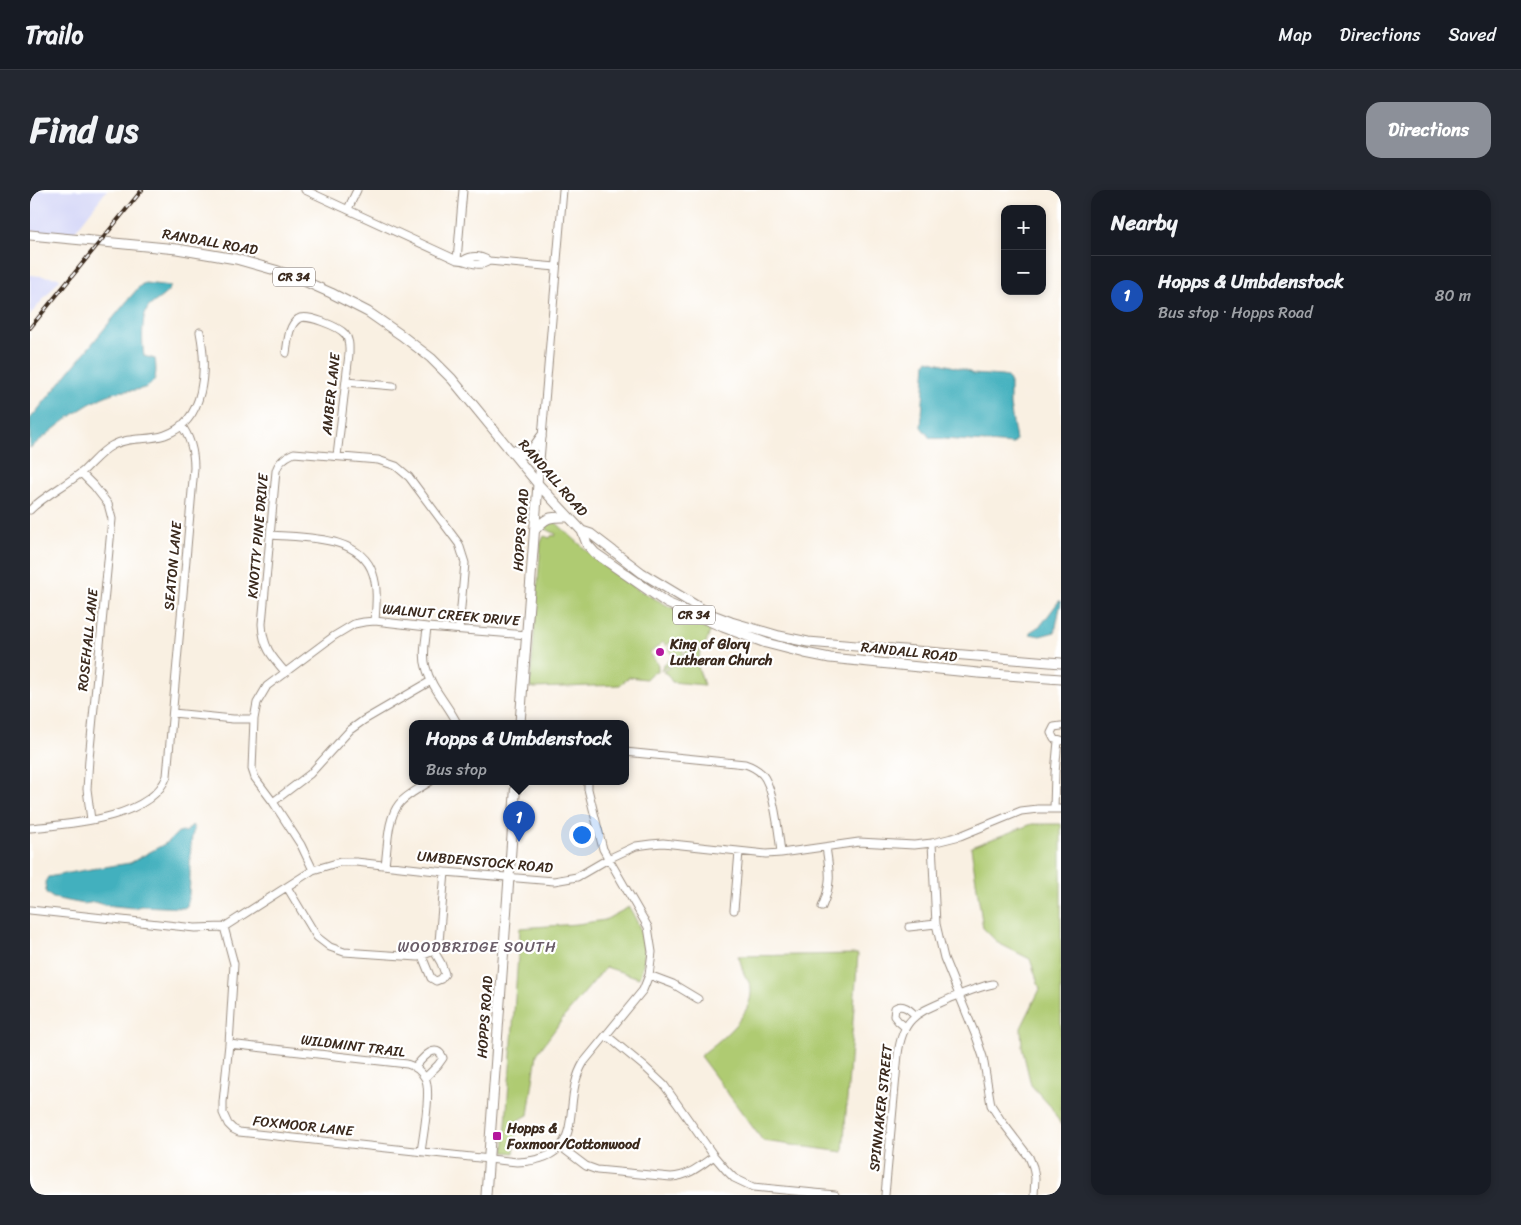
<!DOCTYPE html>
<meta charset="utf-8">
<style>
body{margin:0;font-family:Sriracha,sans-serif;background:#242831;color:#f1f3f6}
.controls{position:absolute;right:15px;top:15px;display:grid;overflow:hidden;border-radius:10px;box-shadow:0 2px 8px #0003}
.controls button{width:45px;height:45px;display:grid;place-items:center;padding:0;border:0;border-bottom:1px solid #363941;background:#171b24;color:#f1f3f6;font:25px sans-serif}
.you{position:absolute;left:551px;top:644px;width:18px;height:18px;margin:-12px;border:4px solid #fff;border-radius:50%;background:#1a73e8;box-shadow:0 0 0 8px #1a73e833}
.badge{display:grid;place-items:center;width:32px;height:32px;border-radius:50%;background:#8c9099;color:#fff;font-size:16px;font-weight:700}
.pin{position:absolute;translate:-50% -41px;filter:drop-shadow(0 1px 2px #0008)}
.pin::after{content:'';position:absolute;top:26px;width:18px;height:15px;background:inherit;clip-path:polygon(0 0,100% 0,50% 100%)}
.popup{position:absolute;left:379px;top:530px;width:220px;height:65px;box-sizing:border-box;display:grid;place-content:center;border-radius:10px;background:#171b24;filter:drop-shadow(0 1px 4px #0005);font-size:16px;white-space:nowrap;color:#9ea1a6}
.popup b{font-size:19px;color:#f1f3f6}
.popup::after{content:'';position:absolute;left:50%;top:100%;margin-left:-10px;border:10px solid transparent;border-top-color:#171b24}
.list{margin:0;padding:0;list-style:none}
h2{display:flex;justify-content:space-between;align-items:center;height:65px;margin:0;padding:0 20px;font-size:21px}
h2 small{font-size:16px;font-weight:400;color:#9ea1a6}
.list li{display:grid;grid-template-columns:32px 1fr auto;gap:15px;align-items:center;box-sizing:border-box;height:80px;padding:0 20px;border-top:1px solid #363941}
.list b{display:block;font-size:19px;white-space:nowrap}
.list p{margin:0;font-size:16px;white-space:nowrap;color:#9ea1a6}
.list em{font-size:16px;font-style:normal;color:#9ea1a6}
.map{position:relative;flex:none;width:1031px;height:1005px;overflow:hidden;border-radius:15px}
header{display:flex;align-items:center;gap:30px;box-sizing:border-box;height:70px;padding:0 25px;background:#171b24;border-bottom:1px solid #363941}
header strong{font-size:24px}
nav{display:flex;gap:28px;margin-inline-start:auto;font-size:18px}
.intro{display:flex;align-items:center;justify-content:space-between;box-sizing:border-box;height:120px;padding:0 30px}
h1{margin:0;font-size:35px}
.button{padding:12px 22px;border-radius:15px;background:#8c9099;color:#fff;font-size:18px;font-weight:700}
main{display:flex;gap:30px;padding:0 30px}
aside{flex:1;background:#171b24;border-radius:15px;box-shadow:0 2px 8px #0003}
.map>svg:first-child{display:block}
.built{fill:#d6d8f8}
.green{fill:#afcb72;stroke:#757a48}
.water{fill:#42b0be;stroke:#3e6d6e}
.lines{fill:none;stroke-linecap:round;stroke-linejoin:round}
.minor-casing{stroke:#9a8d80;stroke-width:9}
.major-casing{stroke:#9a8d80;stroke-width:11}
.minor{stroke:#fff;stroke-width:7}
.major{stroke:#fff;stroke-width:9}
.rail-casing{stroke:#3b2a1e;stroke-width:4}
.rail{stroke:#fff;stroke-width:2;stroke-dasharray:5.5;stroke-linecap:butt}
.poi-dot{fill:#b5179e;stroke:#fff;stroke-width:2}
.labels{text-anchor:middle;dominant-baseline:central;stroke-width:4.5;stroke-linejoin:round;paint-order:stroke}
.shield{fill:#fff;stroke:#766a62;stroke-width:1}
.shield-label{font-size:12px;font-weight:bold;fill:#3b2a1e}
.street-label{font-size:14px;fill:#3b2a1e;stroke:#fff}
.poi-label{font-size:14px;font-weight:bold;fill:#3b2a1e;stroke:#fff;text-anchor:start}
.neighbourhood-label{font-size:15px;letter-spacing:1px;fill:#6a5d68;stroke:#fff}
</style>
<header>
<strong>Trailo</strong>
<nav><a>Map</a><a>Directions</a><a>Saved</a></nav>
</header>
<div class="intro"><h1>Find us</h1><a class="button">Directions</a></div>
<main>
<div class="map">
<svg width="1031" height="1005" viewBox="0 0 1031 1005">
<rect width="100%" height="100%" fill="#fff"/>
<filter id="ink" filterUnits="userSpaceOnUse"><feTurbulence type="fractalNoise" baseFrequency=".02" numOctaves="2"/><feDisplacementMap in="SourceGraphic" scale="10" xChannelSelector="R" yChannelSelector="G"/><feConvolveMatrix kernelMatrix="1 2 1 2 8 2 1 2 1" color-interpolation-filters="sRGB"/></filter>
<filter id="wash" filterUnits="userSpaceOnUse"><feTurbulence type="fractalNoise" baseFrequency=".0096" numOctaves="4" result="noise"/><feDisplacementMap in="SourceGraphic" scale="20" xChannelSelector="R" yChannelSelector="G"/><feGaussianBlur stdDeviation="1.12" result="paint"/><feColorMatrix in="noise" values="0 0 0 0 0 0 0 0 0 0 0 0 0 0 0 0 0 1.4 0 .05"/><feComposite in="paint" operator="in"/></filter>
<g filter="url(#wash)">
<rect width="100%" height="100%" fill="#f9f0e2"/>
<!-- built -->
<path class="built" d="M 0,0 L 77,0 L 42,45 L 0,41 Z
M 0,85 L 31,88 L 0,125 Z"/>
<!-- green -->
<path class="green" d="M 523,330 L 564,367 L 607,399 L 681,439 L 676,453 L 670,459 L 668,477 L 674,495 L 642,492 L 637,484 L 633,482 L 657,463 L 645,449 L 636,456 L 633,452 L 620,463 L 628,475 L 628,482 L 623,482 L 616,489 L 599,487 L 590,495 L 504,498 L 500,497 L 511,352 L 514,346 L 520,348 L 522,345 L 525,346 L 526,344 L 514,338 L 514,333 Z
M 646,453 L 654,463 L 631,481 L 633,475 L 644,466 L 638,458 Z
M 1002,634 L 1031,634 L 1031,935 L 1021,917 L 1001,895 L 992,857 L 991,838 L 1010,799 L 1000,769 L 968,753 L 953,738 L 941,657 Z
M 599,717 C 614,743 620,759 609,788 L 576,777 L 534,827 L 507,864 L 498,925 L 489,930 L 484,963 L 474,962 L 490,738 L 547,734 L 575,730 Z
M 828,764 L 813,962 L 733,951 L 670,866 C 689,851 723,826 721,799 C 720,791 715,788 713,781 C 711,776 711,771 708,766 Z"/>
<!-- water -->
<path class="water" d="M 115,93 L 141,96 C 137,106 125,110 118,118 C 111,127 112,155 114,166 L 125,169 C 126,176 127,186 123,192 C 115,203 95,199 83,203 C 52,214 26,238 0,258 L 0,229 L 102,105 L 111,95 Z
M 898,170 L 936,180 L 943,184 L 972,186 L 977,187 L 980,190 L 980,215 L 986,250 L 983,254 L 900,248 L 891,237 L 896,173 Z
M 1029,411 L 1031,411 L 1025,442 L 1010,446 L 1000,444 L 1000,442 L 1011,435 Z
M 162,635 L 164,638 C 157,663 163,690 157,716 L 154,718 L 111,716 L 104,718 L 75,715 L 65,712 L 54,714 L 23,708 L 16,703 L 15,692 L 18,687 L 55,680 L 100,673 L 138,652 L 148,642 L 156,642 Z"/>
</g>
<g filter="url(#ink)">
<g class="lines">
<defs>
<path id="minor" d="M 275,0 L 427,70 C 439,70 447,79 459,71
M 318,19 L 327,0
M 427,70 L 433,0
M 434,70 C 442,65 451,66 459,71 L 526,77
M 256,163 C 258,152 258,136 268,129 C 276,123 309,137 315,144 C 320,150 319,157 319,164 L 307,266
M 316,192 L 363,196
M 51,283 L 64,296 L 78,314 L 82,329 L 59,569 L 57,599 L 61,630
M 508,294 L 533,0
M 0,320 C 15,305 35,296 52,282 C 62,273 71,261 83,255 C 100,246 118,251 135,245 C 176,231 177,178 170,142
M 241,345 C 274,348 331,345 343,384 C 348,398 346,416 345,431
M 397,437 C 396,450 392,464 396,477 C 401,498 418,514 427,533
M 256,483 C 241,466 233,457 232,434 L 246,281 C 248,272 255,267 264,263 L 348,270 L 366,276 L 379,287 L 429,354 L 435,373 L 429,439
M 143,523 L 203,529 L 224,529
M 1031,536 L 1024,537 L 1021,543 L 1024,549 L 1031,551
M 595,562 L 715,574 C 721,576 727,579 732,584 C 744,597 749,644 751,663
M 243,612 L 280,584 L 320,540 L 334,530 L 401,491
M 1024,619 L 1025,583 L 1028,551
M 0,638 C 40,634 121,629 137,586 L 164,278 C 164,262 161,248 151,235
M 902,653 L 906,734 L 914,768 L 947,849 L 953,867 L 961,915 L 970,929 L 999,967 L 1003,977 L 1005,988 L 1004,1005
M 355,675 C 358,656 357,629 369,614 C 377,604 391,598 401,591
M 283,680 L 271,655 L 243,612 L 225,588 L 222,579 L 224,529 L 227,513 L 237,496 L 304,446 L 324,434 L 334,432 L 345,431 L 397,437 L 497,445
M 257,697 L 287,747 L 300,757 L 314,762 L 388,767 L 404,761 L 409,752 L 415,682
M 792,717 C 802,693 800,683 796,657
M 0,720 L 165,738 L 194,737 L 283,680 L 310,672 L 326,672 L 415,682 L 524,691 L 547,687 L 578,669 L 606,656 L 621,654 L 633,653 L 736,664 L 751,663 L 829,652 L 884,655 L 902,653 L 930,646 L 991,621 L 1008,619 L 1031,619
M 704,720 L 709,662
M 194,737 L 204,774 L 199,854 L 193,912 L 193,923 L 198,934 L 203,939 L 209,942 L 487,972 C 563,969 528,913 554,872 L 613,800 L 619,785 L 622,762 L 618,737 L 573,659 L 558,599 L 558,591
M 879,737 L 906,734
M 392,766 L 401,788 L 406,791 L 411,789 L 415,784 L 411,773 L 404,761
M 619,785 L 643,794 L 668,809
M 875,837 L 868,831 L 864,826 L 865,818 C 873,813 880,820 885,825
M 576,845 L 616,878 L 634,895 L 684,966 L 696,980 L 704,988 L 723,997 L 805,1005
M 199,854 L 377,874 C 384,876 391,881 395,888 C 402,900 393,946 391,962
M 385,877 C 392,869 406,851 413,868 L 408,875 L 395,888
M 531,957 L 556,976 L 567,980 L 641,987 C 659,986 670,976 684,966
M 855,1005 L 868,864 C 873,826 888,823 919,809 C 934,803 948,797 963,794"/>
<path id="major" d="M 0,45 L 147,59 L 206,69 L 245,80 L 265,87 L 301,103 L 338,122 L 371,145 L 401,168 L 422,189 L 508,294 L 552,341 L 557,354 L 565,363 L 637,413 L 693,437 L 736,453 L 775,463 L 800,468 L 948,483 L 1031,489
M 479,259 L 495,264 L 501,261 L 511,247
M 505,340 C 517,326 520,327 538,327
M 552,341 L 561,344 L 612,383 L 680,424 L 701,432 L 749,446 L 778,452 L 1031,473
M 490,533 L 508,294
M 456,1005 L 486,591"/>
</defs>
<!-- minor casing -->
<use href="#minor" class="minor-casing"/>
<!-- major casing -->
<use href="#major" class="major-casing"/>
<!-- minor -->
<use href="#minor" class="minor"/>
<!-- major -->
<use href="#major" class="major"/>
<defs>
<path id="rail" d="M 0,138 L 112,0"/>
</defs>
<!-- rail casing -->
<use href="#rail" class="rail-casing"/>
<!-- rail -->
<use href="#rail" class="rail"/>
</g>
</g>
<!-- markers -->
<g class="poi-dot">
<circle cx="630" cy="462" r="5"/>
<rect x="462" y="941" width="10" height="10" rx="2.5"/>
</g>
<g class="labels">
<!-- shield labels -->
<g class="shield">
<rect x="243" y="77.5" width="42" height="19" rx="4"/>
<rect x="643" y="415.5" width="42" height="19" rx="4"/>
</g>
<g class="shield-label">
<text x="264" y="87">CR 34</text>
<text x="664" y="425">CR 34</text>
</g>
<!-- street labels -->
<g class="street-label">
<text transform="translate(180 52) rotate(10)">RANDALL ROAD</text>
<text transform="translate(301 204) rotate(-84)">AMBER LANE</text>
<text transform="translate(523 288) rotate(49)">RANDALL ROAD</text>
<text transform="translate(491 340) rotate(-86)">HOPPS ROAD</text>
<text transform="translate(228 346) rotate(-85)">KNOTTY PINE DRIVE</text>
<text transform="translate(143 376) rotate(-85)">SEATON LANE</text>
<text transform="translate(421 425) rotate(5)">WALNUT CREEK DRIVE</text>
<text transform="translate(58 450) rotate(-84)">ROSEHALL LANE</text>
<text transform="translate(879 462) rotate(6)">RANDALL ROAD</text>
<text transform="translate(455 672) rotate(5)">UMBDENSTOCK ROAD</text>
<text transform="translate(455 827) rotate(-86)">HOPPS ROAD</text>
<text transform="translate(323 856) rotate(7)">WILDMINT TRAIL</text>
<text transform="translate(851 918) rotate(-84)">SPINNAKER STREET</text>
<text transform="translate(273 936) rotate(6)">FOXMOOR LANE</text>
</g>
<!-- poi labels -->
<g class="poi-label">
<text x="640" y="454">King of Glory<tspan x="640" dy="16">Lutheran Church</tspan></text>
<text x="477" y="938">Hopps &amp;<tspan x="477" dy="16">Foxmoor/Cottonwood</tspan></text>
</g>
<!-- neighbourhood labels -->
<g class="neighbourhood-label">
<text x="447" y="757">WOODBRIDGE SOUTH</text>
</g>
</g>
</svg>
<div class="controls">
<button>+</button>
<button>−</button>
</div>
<div class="you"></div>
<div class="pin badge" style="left:489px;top:652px;background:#1a4fb4">1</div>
<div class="popup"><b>Hopps &amp; Umbdenstock</b>Bus stop</div>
</div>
<aside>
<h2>Nearby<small></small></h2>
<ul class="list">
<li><span class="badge" style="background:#1a4fb4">1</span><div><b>Hopps &amp; Umbdenstock</b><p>Bus stop · Hopps Road</p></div><em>80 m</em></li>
</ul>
</aside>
</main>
